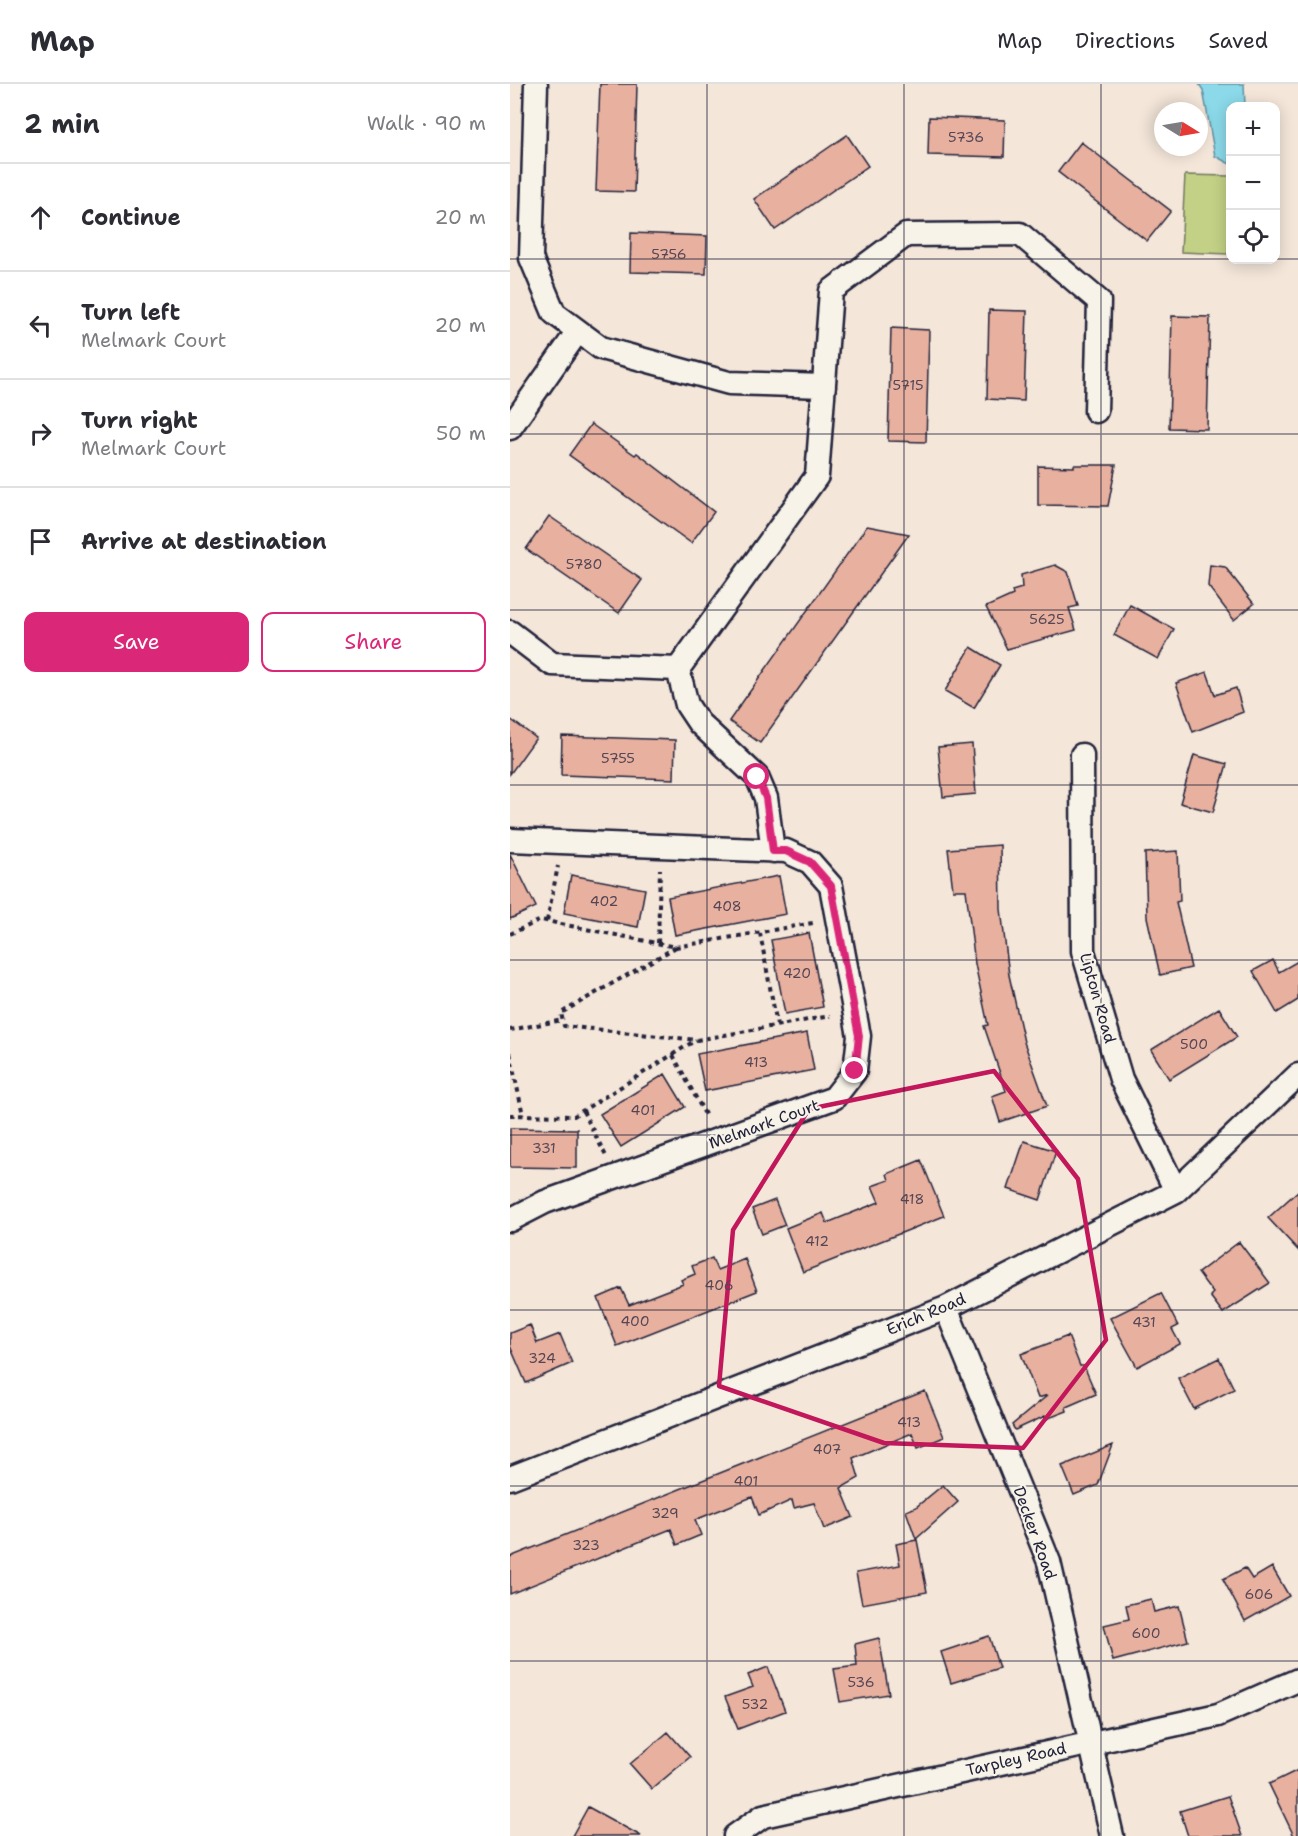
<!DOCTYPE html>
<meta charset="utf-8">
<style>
body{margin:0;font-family:"Shantell Sans",sans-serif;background:#f7f7f7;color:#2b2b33}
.controls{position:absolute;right:18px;top:18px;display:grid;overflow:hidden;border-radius:12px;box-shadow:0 3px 15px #0003}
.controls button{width:54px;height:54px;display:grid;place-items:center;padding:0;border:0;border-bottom:2px solid #e1e1e2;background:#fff;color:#2b2b33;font:30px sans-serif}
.compass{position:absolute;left:644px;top:18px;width:54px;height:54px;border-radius:50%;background:#fff;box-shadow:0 3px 15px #0003;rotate:101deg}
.stop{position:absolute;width:18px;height:18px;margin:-14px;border:4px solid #db2777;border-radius:50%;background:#fff}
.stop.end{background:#db2777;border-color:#fff;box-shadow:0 2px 6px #0008}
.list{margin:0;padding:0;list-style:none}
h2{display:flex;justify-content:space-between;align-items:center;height:78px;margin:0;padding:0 24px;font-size:26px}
h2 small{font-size:20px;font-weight:400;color:#7c7c81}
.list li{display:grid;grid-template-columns:39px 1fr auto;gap:18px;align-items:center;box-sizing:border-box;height:108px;padding:0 24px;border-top:2px solid #e1e1e2}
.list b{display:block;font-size:22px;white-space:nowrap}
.list p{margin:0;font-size:20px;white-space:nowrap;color:#7c7c81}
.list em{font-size:20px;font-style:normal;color:#7c7c81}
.actions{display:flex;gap:12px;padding:18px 24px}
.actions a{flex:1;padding:14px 0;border:2px solid #db2777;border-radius:12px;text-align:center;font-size:21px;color:#db2777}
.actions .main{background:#db2777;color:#fff}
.icon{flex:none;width:33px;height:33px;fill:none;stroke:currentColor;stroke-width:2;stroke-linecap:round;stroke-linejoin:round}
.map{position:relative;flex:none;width:788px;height:1752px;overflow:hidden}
header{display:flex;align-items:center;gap:36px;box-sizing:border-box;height:84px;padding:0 30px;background:#fff;border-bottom:2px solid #e1e1e2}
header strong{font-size:28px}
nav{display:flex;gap:33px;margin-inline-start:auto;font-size:21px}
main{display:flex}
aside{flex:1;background:#fff}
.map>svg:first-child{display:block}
.green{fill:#c2d185;stroke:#727a60;stroke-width:1.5}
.water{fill:#8bd9e9;stroke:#6190a3;stroke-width:1.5}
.building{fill:#e8b09f;stroke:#22223b;stroke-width:1.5}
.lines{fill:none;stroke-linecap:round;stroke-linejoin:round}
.street-casing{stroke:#22223b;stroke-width:27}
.path{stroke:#22223b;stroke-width:4;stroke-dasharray:4.5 4.5;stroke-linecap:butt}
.street{stroke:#f7f3e8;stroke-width:22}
.route{stroke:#db2777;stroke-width:8}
.marked{fill:none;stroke:#c2185b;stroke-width:4.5;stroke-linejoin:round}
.grid{fill:none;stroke:#22223b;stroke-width:1.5;stroke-opacity:0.55}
.labels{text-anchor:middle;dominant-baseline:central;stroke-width:4.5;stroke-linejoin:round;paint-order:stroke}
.number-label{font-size:14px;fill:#544654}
.street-label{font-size:16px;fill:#22223b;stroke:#f7f3e8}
</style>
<header>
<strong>Map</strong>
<nav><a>Map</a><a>Directions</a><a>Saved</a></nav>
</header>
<main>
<aside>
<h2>2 min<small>Walk · 90 m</small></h2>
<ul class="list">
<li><svg class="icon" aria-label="ahead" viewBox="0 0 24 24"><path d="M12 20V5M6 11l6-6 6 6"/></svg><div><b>Continue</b></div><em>20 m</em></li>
<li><svg class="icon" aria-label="left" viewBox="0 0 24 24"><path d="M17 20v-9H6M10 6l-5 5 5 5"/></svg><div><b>Turn left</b><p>Melmark Court</p></div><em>20 m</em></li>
<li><svg class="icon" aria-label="right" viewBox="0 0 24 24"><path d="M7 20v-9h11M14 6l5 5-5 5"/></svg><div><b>Turn right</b><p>Melmark Court</p></div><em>50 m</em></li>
<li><svg class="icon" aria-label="arrive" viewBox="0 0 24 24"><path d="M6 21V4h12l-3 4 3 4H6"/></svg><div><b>Arrive at destination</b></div></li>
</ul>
<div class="actions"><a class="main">Save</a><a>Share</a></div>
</aside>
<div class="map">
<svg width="788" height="1752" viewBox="0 0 788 1752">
<rect width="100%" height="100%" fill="#f4e6d9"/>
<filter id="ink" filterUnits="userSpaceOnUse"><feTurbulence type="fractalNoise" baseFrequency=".0167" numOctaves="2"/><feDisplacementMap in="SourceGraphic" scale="12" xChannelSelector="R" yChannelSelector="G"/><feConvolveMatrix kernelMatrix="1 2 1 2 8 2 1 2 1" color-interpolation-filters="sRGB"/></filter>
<g filter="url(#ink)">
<!-- green -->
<path class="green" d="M 675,91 L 720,92 L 718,170 L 671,168 Z"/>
<!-- water -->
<path class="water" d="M 689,0 L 734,0 L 735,22 L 720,22 L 720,80 L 705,72 L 693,6 Z"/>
<!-- building -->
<path class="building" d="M 90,0 L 127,0 L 124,108 L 86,107 Z
M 419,33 L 495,36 L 494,73 L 418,71 Z
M 337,51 L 358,82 L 265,146 L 244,115 Z
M 571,58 L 661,127 L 637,157 L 548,88 Z
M 121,149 L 197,152 L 196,190 L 120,188 Z
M 479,226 L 517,227 L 514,317 L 477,315 Z
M 662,232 L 700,233 L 697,345 L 659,344 Z
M 381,244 L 419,246 L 416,358 L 378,357 Z
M 81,340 L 125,371 L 127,369 L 204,428 L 181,459 L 59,371 Z
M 564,381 L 606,381 L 598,422 L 528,421 L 528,382 L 564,383 Z
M 39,432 L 132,496 L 109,529 L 16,465 Z
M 357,442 L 399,450 L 250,659 L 219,637 Z
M 545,481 L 558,488 L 568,522 L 559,524 L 566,546 L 497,565 L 476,523 L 503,511 L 502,507 L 512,504 L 511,491 Z
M 700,481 L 715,483 L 744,520 L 724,536 L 698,502 Z
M 620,521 L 664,545 L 648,575 L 604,551 Z
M 461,563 L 490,581 L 464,624 L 435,607 Z
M 697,588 L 705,611 L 726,604 L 733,628 L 683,648 L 666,599 Z
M 0,635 L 26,654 L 0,690 Z
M 52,652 L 165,656 L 164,695 L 51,691 Z
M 462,660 L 466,710 L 433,713 L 428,663 Z
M 684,671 L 717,680 L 703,728 L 670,719 Z
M 490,761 L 491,825 L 499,891 L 514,958 L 537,1022 L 490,1038 L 482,1012 L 496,1007 L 474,942 L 478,941 L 465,880 L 456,806 L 443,806 L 438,765 Z
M 668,767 L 670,817 L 666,818 L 681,884 L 650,891 L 637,833 L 635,769 Z
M 0,770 L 26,823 L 0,835 Z
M 61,791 L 135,805 L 128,843 L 54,829 Z
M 269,792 L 276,830 L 165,851 L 158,813 Z
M 299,849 L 313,923 L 275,930 L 261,856 Z
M 763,876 L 769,888 L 788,877 L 788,916 L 767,929 L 743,887 Z
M 709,924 L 727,953 L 659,995 L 641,966 Z
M 297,949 L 304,986 L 195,1007 L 187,970 Z
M 155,990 L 175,1023 L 111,1063 L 90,1030 Z
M 0,1044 L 67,1045 L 67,1084 L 0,1083 Z
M 514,1057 L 546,1067 L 530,1116 L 498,1105 Z
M 411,1076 L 434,1132 L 293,1188 L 276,1144 L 313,1129 L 317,1139 L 369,1118 L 362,1102 L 379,1096 L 377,1090 Z
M 788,1107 L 788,1166 L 758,1134 Z
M 265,1116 L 275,1141 L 252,1150 L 242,1125 Z
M 729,1158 L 760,1199 L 713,1229 L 700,1212 L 703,1209 L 688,1189 Z
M 202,1174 L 207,1186 L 235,1175 L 247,1207 L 107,1262 L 88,1214 L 111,1204 L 119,1221 L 173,1200 L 171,1196 L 185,1190 L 182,1182 Z
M 651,1209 L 668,1242 L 662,1245 L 670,1260 L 627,1283 L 600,1234 Z
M 20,1241 L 27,1259 L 50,1250 L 62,1279 L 16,1299 L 0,1262 L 0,1249 Z
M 558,1252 L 570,1282 L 574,1282 L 586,1310 L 556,1323 L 557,1327 L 536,1335 L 535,1332 L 505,1346 L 502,1341 L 538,1311 L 528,1314 L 511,1270 Z
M 709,1274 L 724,1305 L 684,1325 L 668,1294 Z
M 415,1307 L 434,1353 L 408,1364 L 402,1349 L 343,1374 L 349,1394 L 331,1404 L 343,1433 L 314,1445 L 304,1419 L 284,1424 L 282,1416 L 249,1431 L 242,1413 L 185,1436 L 191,1451 L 167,1461 L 161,1445 L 0,1510 L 0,1473 Z
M 603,1361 L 588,1401 L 564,1411 L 552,1382 Z
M 433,1401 L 448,1418 L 406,1455 L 396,1427 L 406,1423 Z
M 407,1456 L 417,1508 L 352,1520 L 346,1489 L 390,1481 L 386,1460 Z
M 762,1483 L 779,1512 L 735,1537 L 713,1495 L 735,1484 L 742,1495 Z
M 641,1515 L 644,1528 L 669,1522 L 678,1557 L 603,1577 L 594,1541 L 619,1535 L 616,1521 Z
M 479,1552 L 489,1584 L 441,1599 L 431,1568 Z
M 369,1554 L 379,1610 L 330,1618 L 324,1585 L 347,1582 L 345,1560 Z
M 258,1583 L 275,1627 L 228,1645 L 215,1613 L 243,1603 L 238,1591 Z
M 158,1648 L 180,1673 L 142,1705 L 120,1680 Z
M 788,1686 L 788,1752 L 784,1752 L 759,1700 Z
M 718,1712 L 732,1752 L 678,1752 L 670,1727 Z
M 78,1723 L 131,1752 L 62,1752 Z"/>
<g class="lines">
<defs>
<path id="street" d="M 26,0 L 21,174 L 44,229 L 91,264 L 219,299 L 314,302
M 0,344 L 68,247
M 0,548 L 42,580 L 168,585 L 307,392 L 321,207 L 396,151 L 510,150 L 589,217 L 586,327
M 168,585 L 177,621 L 189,639 L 247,693 L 256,714 L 263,767
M 572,671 L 573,867 L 611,995 L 666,1107
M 0,756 L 276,767 L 300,778 L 321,802 L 349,952 L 345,987 L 324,1014 L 35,1118 L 0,1136
M 436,1224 L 539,1478 L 602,1752
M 0,1394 L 436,1224 L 666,1107 L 788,991
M 225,1752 L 253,1732 L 708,1631 L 788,1596"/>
</defs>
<!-- street casing -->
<use href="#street" class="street-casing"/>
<!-- path -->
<path class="path" d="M 37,837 L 48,782
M 250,849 L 267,941
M 0,850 L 31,836 L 166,863 L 303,839
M 148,859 L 150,785
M 166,863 L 51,929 L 54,942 L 187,956 L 320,932
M 0,946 L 53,936
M 0,969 L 13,1031
M 163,971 L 197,1034
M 73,1027 L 96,1072
M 0,1031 L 64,1032 L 186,956"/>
<!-- street -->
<use href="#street" class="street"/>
</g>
</g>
<g class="lines" filter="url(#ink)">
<!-- route -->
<path class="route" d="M 247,693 L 256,714 L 263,767 L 276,767 L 300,778 L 321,802 L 349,952 L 345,987"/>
</g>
<!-- marked area -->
<path class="marked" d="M 484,987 L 568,1095 L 596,1256 L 513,1364 L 374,1359 L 209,1302 L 223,1146 L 299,1025 Z"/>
<!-- grid -->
<path class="grid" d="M 197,0 L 197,1752M 394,0 L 394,1752M 591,0 L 591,1752M 0,175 L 720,175M 766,175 L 788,175M 0,350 L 788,350M 0,526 L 788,526M 0,701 L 788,701M 0,876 L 788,876M 0,1051 L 788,1051M 0,1226 L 788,1226M 0,1402 L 788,1402M 0,1577 L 788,1577"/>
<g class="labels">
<!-- number labels -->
<g class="number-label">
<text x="456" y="53">5736</text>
<text x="159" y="170">5756</text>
<text x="398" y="301">5715</text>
<text x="74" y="480">5780</text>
<text x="537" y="535">5625</text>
<text x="108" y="674">5755</text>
<text x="94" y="817">402</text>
<text x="217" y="822">408</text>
<text x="287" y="889">420</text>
<text x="684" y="960">500</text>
<text x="246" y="978">413</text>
<text x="133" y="1026">401</text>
<text x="34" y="1064">331</text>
<text x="402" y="1115">418</text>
<text x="307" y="1157">412</text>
<text x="209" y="1201">406</text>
<text x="125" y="1237">400</text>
<text x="634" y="1238">431</text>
<text x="32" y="1274">324</text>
<text x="399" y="1338">413</text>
<text x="317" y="1365">407</text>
<text x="236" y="1397">401</text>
<text x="155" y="1429">329</text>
<text x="76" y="1461">323</text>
<text x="749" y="1510">606</text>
<text x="636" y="1549">600</text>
<text x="351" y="1598">536</text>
<text x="245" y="1620">532</text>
</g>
<!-- street labels -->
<g class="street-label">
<text transform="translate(588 914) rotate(74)">Lipton Road</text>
<text transform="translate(254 1040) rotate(-20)">Melmark Court</text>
<text transform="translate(416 1230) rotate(-23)">Erich Road</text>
<text transform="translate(525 1449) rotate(70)">Decker Road</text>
<text transform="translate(506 1675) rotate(-13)">Tarpley Road</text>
</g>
</g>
</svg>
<div class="controls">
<button>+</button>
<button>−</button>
<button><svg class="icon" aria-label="locate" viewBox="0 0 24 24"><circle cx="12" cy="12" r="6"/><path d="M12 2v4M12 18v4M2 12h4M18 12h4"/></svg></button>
</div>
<svg class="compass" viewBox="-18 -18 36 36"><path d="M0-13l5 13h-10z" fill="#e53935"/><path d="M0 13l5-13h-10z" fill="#7c7c81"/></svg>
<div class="stop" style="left:247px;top:693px"></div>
<div class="stop end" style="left:345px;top:987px"></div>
</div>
</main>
